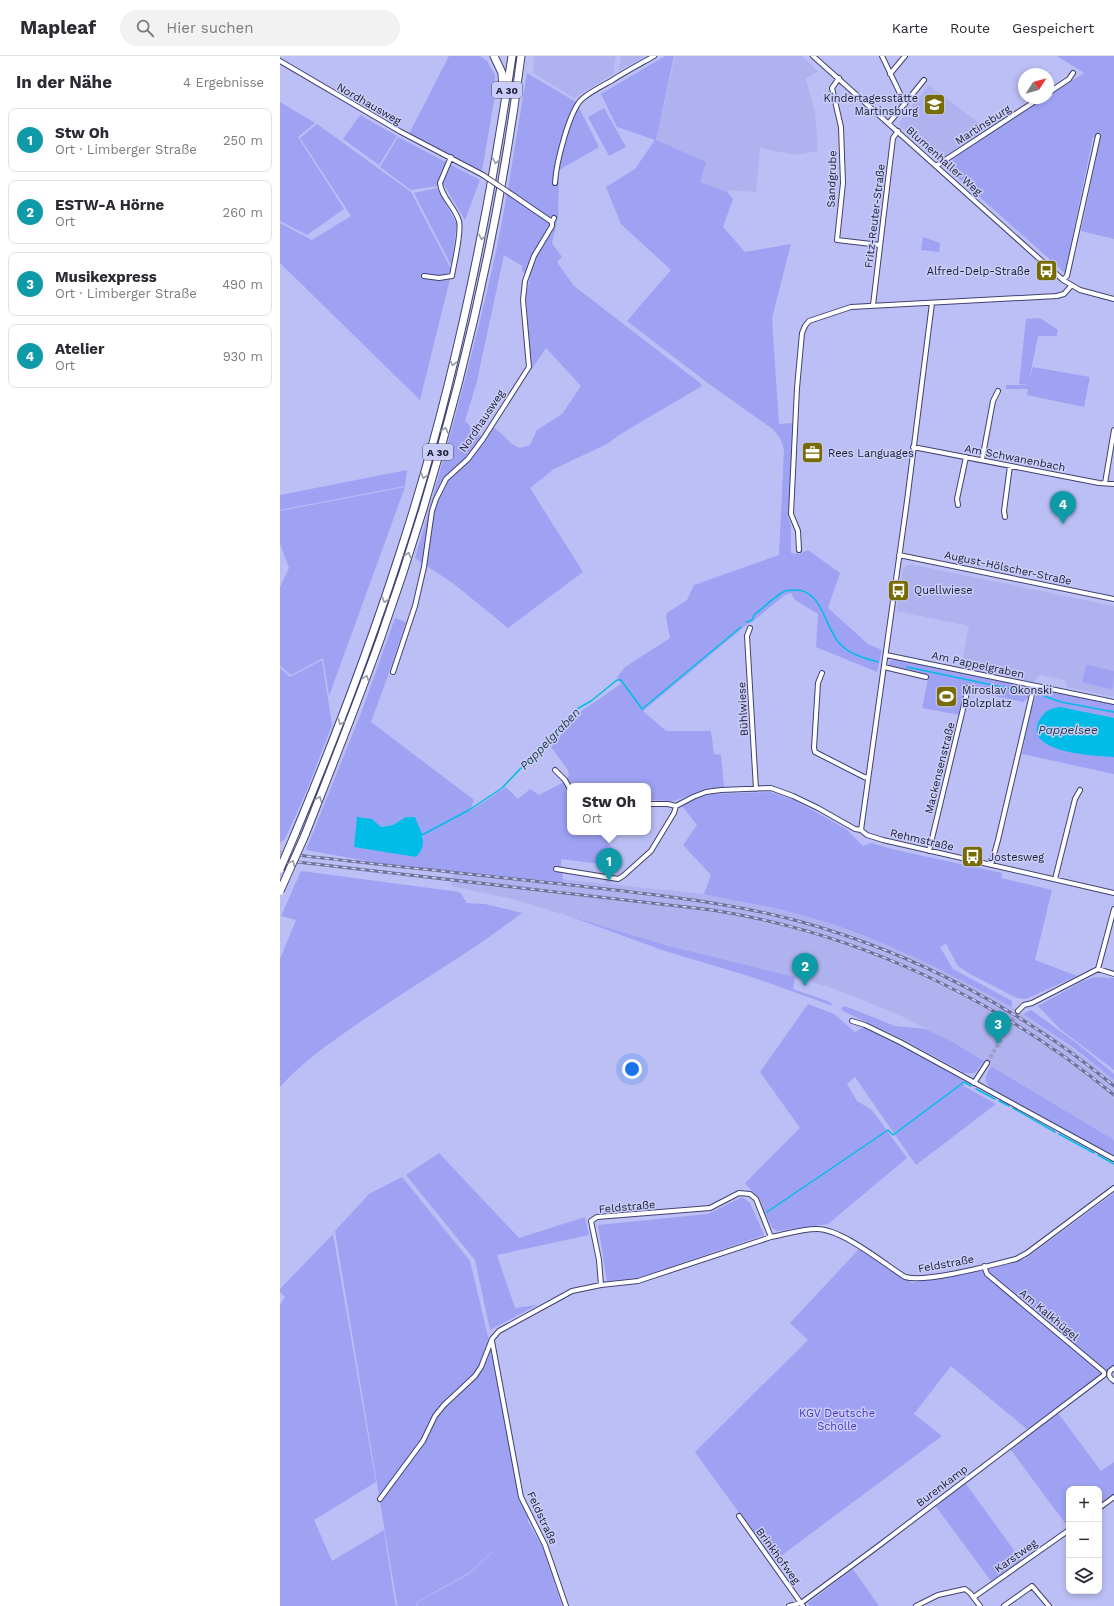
<!DOCTYPE html>
<html lang="de">
<meta charset="utf-8">
<style>
body{margin:0;font-family:"Work Sans",sans-serif;background:#f2f2f3;color:#2b2b33}
.controls{position:absolute;right:12px;bottom:12px;display:grid;overflow:hidden;border-radius:8px;box-shadow:0 2px 6px #0003}
.controls button{width:36px;height:36px;display:grid;place-items:center;padding:0;border:0;border-bottom:1px solid #e1e1e2;background:#fff;color:#2b2b33;font:20px sans-serif}
.compass{position:absolute;left:738px;top:12px;width:36px;height:36px;border-radius:50%;background:#fff;box-shadow:0 2px 6px #0003;rotate:54deg}
.you{position:absolute;left:352px;top:1013px;width:14px;height:14px;margin:-10px;border:3px solid #fff;border-radius:50%;background:#1a73e8;box-shadow:0 0 0 6px #1a73e833}
.badge{display:grid;place-items:center;width:26px;height:26px;border-radius:50%;background:#b45309;color:#fff;font-size:13px;font-weight:700}
.pin{position:absolute;translate:-50% -33px;filter:drop-shadow(0 1px 2px #0008)}
.pin::after{content:'';position:absolute;top:21px;width:14px;height:12px;background:inherit;clip-path:polygon(0 0,100% 0,50% 100%)}
.popup{position:absolute;left:287px;top:727px;width:84px;height:52px;box-sizing:border-box;display:grid;place-content:center;border-radius:8px;background:#fff;filter:drop-shadow(0 1px 3px #0005);font-size:13px;white-space:nowrap;color:#7c7c81}
.popup b{font-size:15px;color:#2b2b33}
.popup::after{content:'';position:absolute;left:50%;top:100%;margin-left:-8px;border:8px solid transparent;border-top-color:#fff}
.list{margin:0;padding:0;list-style:none}
h2{display:flex;justify-content:space-between;align-items:center;height:52px;margin:0;padding:0 16px;font-size:17px}
h2 small{font-size:13px;font-weight:400;color:#7c7c81}
.list li{display:grid;grid-template-columns:26px 1fr auto;gap:12px;align-items:center;box-sizing:border-box;height:64px;margin:0 8px 8px;padding:0 8px;border:1px solid #e1e1e2;border-radius:8px}
.list b{display:block;font-size:15px;white-space:nowrap}
.list p{margin:0;font-size:13px;white-space:nowrap;color:#7c7c81}
.list em{font-size:13px;font-style:normal;color:#7c7c81}
.icon{flex:none;width:22px;height:22px;fill:none;stroke:currentColor;stroke-width:2;stroke-linecap:round;stroke-linejoin:round}
.map{position:relative;flex:none;width:834px;height:1550px;overflow:hidden}
header{display:flex;align-items:center;gap:24px;box-sizing:border-box;height:56px;padding:0 20px;background:#fff;border-bottom:1px solid #e1e1e2}
header strong{font-size:19px}
nav{display:flex;gap:22px;margin-inline-start:auto;font-size:14px}
.search{width:280px;height:36px;background:#f2f2f3;display:flex;align-items:center;gap:10px;box-sizing:border-box;padding:0 14px;border-radius:22px;color:#7c7c81;font-size:15px}
main{display:flex}
aside{flex:1;background:#fff}
.map>svg:first-child{display:block}
.built{fill:#afb2ee}
.green{fill:#9fa2f3;fill-rule:evenodd}
.water{fill:#00bce6}
.lines{fill:none;stroke-linecap:round;stroke-linejoin:round}
.stream{stroke:#00bce6;stroke-width:1.5}
.street-tunnel{stroke:#9b9ece;stroke-width:4;stroke-dasharray:4 2;stroke-linecap:butt}
.street-casing{stroke:#41426f;stroke-width:6}
.highway-casing{stroke:#41426f;stroke-width:9}
.street{stroke:#fff;stroke-width:4}
.highway{stroke:#fff;stroke-width:7}
.rail-casing{stroke:#6e7196;stroke-width:3}
.rail{stroke:#cacdf9;stroke-width:1.5;stroke-dasharray:4.5;stroke-linecap:butt}
.street-bridge-casing{stroke:#41426f;stroke-width:6;stroke-linecap:butt}
.highway-bridge-casing{stroke:#41426f;stroke-width:9;stroke-linecap:butt}
.street-bridge{stroke:#fff;stroke-width:4}
.highway-bridge{stroke:#fff;stroke-width:7}
.oneway{stroke:#9999a2}
.labels{text-anchor:middle;dominant-baseline:central;stroke-width:3;stroke-linejoin:round;paint-order:stroke}
.shield{fill:#cacdf9;stroke:#50516c;stroke-width:1}
.shield-label{font-size:10px;font-weight:bold;fill:#1c1c30}
.poi-label{font-size:11px;fill:#1c1c30;stroke:#cacdf9;text-anchor:start}
.street-label{font-size:11px;fill:#1c1c30;stroke:#cacdf9}
.park-label{font-size:11px;fill:#4a35bc;stroke:#cacdf9}
.water-label{font-size:12px;font-style:italic;fill:#1e3c46;stroke:#cacdf9}
</style>
<header>
<strong>Mapleaf</strong>
<div class="search"><svg class="icon" aria-label="search" viewBox="0 0 24 24"><circle cx="10" cy="10" r="6"/><path d="M15 15l6 6"/></svg>Hier suchen</div>
<nav><a>Karte</a><a>Route</a><a>Gespeichert</a></nav>
</header>
<main>
<aside>
<h2>In der Nähe<small>4 Ergebnisse</small></h2>
<ul class="list">
<li><span class="badge" style="background:#0f9aa8">1</span><div><b>Stw Oh</b><p>Ort · Limberger Straße</p></div><em>250 m</em></li>
<li><span class="badge" style="background:#0f9aa8">2</span><div><b>ESTW-A Hörne</b><p>Ort</p></div><em>260 m</em></li>
<li><span class="badge" style="background:#0f9aa8">3</span><div><b>Musikexpress</b><p>Ort · Limberger Straße</p></div><em>490 m</em></li>
<li><span class="badge" style="background:#0f9aa8">4</span><div><b>Atelier</b><p>Ort</p></div><em>930 m</em></li>
</ul>
</aside>
<div class="map">
<svg width="834" height="1550" viewBox="0 0 834 1550">
<rect width="100%" height="100%" fill="#bbbff5"/>
<!-- built -->
<path class="built" d="M 254,0 L 336,0 L 333,18 L 294,42 L 253,17 Z
M 341,0 L 365,0 L 339,15 Z
M 395,0 L 522,0 L 538,15 L 526,23 L 535,56 L 538,95 L 515,99 L 480,92 L 476,136 L 450,134 L 447,136 L 420,126 L 376,84 Z
M 649,29 L 707,73 L 659,104 L 618,68 Z
M 629,508 L 834,550 L 834,641 L 787,631 L 785,624 L 760,619 L 753,626 L 681,611 L 689,570 L 617,555 L 623,512 Z
M 173,812 L 424,838 L 519,858 L 564,872 L 625,896 L 671,918 L 732,951 L 794,994 L 834,1024 L 834,1084 L 669,984 L 623,961 L 583,944 L 546,930 L 499,917 L 389,890 L 232,843 L 171,830 Z"/>
<!-- green -->
<path class="green" d="M 169,0 L 200,0 L 207,5 L 215,19 L 215,39 L 202,115 L 129,78 Z
M 385,0 L 394,0 L 376,84 L 426,106 L 420,126 L 447,136 L 453,143 L 443,171 L 465,196 L 511,188 L 492,262 L 499,368 L 513,367 L 508,461 L 511,469 L 511,497 L 519,498 L 528,494 L 560,517 L 548,552 L 588,588 L 602,594 L 597,616 L 536,591 L 538,558 L 515,544 L 511,537 L 505,539 L 472,566 L 465,570 L 363,655 L 386,675 L 431,675 L 434,698 L 441,699 L 444,731 L 425,733 L 394,745 L 368,744 L 368,730 L 290,730 L 287,723 L 289,718 L 288,714 L 271,691 L 300,656 L 341,628 L 337,621 L 345,611 L 390,582 L 386,562 L 387,557 L 407,544 L 414,529 L 499,499 L 504,394 L 501,384 L 494,374 L 425,325 L 347,265 L 391,214 L 341,168 L 326,131 L 355,113 L 375,84 L 337,71 L 321,38 Z
M 777,0 L 834,0 L 834,183 L 801,175 L 820,83 L 813,81 L 785,217 L 666,111 L 669,105 L 765,42 L 768,42 L 768,40 L 804,17 Z
M 247,17 L 296,46 L 319,91 L 279,114 L 278,161 L 272,187 L 282,201 L 277,206 L 294,230 L 420,327 L 422,330 L 339,379 L 327,388 L 274,413 L 250,432 L 303,516 L 228,572 L 174,528 L 135,502 C 165,401 193,299 216,196 C 228,137 237,77 247,17 ZM 224,199 L 242,210 L 242,215 L 250,221 L 246,239 L 251,314 L 266,292 L 301,330 L 282,358 L 257,374 L 250,389 L 240,392 L 232,388 L 214,371 L 202,390 L 201,380 L 185,365 L 197,325 Z
M 0,46 L 35,67 L 18,81 L 64,153 L 27,179 L 0,165 Z
M 324,52 L 346,91 L 329,100 L 308,61 Z
M 80,59 L 117,80 L 99,109 L 63,83 Z
M 37,68 L 131,136 L 172,215 L 140,344 L 0,207 L 0,167 L 32,184 L 71,160 L 20,82 Z
M 118,81 L 200,124 L 185,164 L 164,129 L 131,134 L 100,111 Z
M 157,132 L 177,168 L 171,209 L 134,137 Z
M 643,181 L 660,187 L 659,196 L 641,194 Z
M 760,262 L 778,274 L 777,280 L 758,280 L 749,324 L 753,311 L 810,321 L 804,351 L 747,339 L 748,333 L 726,333 L 726,329 L 749,329 L 739,328 L 746,263 Z
M 127,414 L 125,430 L 0,454 L 0,439 Z
M 125,431 L 49,640 L 43,602 L 11,619 L 0,610 L 0,531 L 9,512 L 0,488 L 0,455 Z
M 115,562 L 126,566 L 110,614 L 91,666 L 194,744 L 190,755 L 226,731 L 238,743 L 250,733 L 259,739 L 284,726 L 290,738 L 290,776 L 323,776 L 342,811 L 281,803 L 283,827 L 104,808 L 26,794 L 83,652 ZM 126,761 L 144,781 L 136,801 L 74,790 L 92,763 L 101,771 L 113,769 Z
M 614,603 L 746,630 L 749,636 L 749,641 L 743,646 L 686,634 L 680,659 L 642,652 L 648,623 L 646,619 L 608,611 L 609,606 Z
M 42,604 L 52,669 L 27,734 L 5,783 L 0,787 L 0,612 L 10,621 Z
M 806,609 L 834,615 L 833,634 L 802,626 Z
M 761,633 L 834,648 L 834,662 L 829,662 L 796,697 L 834,701 L 834,718 L 742,698 L 752,649 L 753,649 L 757,636 Z
M 490,736 L 514,744 L 566,773 L 583,790 L 591,787 L 616,794 L 722,817 L 721,822 L 772,834 L 755,904 L 797,920 L 746,943 L 737,942 L 690,918 L 678,910 L 666,888 L 660,891 L 673,913 L 732,945 L 732,951 C 663,914 594,878 518,858 C 487,850 455,845 424,838 L 431,819 L 403,789 L 417,769 L 402,750 L 414,743 L 431,738 Z
M 21,815 L 180,836 L 187,847 L 205,848 L 242,857 C 191,896 135,928 83,964 C 53,985 24,1004 0,1031 L 0,903 L 16,864 L 1,860 Z
M 286,859 L 389,890 L 515,921 L 513,933 L 550,946 L 553,950 L 475,922 L 382,894 Z
M 814,921 L 834,922 L 834,1014 L 780,973 L 758,950 L 801,926 Z
M 528,948 L 554,958 L 575,976 L 584,971 L 619,987 L 683,1024 L 684,1030 L 716,1048 L 636,1109 L 575,1021 L 567,1028 L 577,1045 L 592,1054 L 627,1102 L 548,1168 L 497,1175 L 492,1172 L 477,1141 L 465,1127 L 520,1072 L 480,1016 Z
M 565,950 L 615,970 L 646,973 L 669,984 L 704,1005 L 695,1017 L 685,1017 L 622,983 L 563,955 L 561,952 Z
M 751,954 L 798,988 L 834,1018 L 834,1024 L 795,993 L 743,958 Z
M 711,1010 L 834,1084 L 834,1101 L 711,1032 C 702,1025 706,1019 711,1010 Z
M 159,1097 L 239,1182 L 305,1161 L 309,1179 L 217,1199 L 235,1252 L 257,1249 L 210,1274 L 195,1204 L 126,1119 Z
M 122,1121 L 190,1205 L 211,1293 L 241,1436 L 251,1461 L 247,1464 L 263,1492 L 282,1550 L 138,1550 L 136,1547 L 189,1518 L 231,1479 L 189,1517 L 135,1547 L 137,1550 L 118,1550 L 117,1548 L 55,1175 L 89,1138 Z
M 834,1137 L 834,1312 L 778,1357 L 821,1415 L 834,1406 L 834,1439 L 819,1449 L 819,1433 L 789,1433 L 789,1470 L 788,1471 L 730,1393 L 686,1428 L 741,1504 L 711,1525 L 654,1448 L 749,1375 L 671,1310 L 634,1358 L 662,1380 L 494,1505 L 415,1396 L 528,1284 L 510,1267 L 579,1193 L 632,1227 L 712,1209 L 745,1203 Z
M 462,1141 L 470,1147 L 484,1179 L 358,1222 L 327,1225 L 318,1169 L 428,1158 Z
M 53,1178 L 96,1426 L 34,1464 L 52,1505 L 104,1474 L 115,1547 L 117,1550 L 0,1550 L 0,1249 L 5,1241 L 0,1236 L 0,1233 Z
M 573,1513 L 599,1550 L 530,1550 L 528,1547 Z"/>
<!-- water -->
<path class="water" d="M 780,651 L 834,662 L 834,701 C 816,700 740,697 760,663 C 765,655 770,652 780,651 Z
M 77,761 L 92,763 L 101,771 L 113,769 L 126,761 L 135,761 C 141,777 149,787 136,801 L 74,791 Z"/>
<g class="lines">
<!-- stream -->
<path class="stream" d="M 466,566 L 472,564 L 474,559 C 483,552 493,542 503,536 C 506,534 511,534 515,534 C 543,534 544,571 560,588 C 571,599 584,602 598,606
M 627,611 L 736,634
M 764,640 L 781,646 L 834,656
M 142,779 L 189,754 L 222,732 L 242,711 L 265,692 L 297,653 L 311,645 L 337,624 L 341,624 L 362,653 L 461,571
M 696,1033 L 715,1043
M 719,1045 L 729,1050
M 733,1052 L 775,1076
M 779,1078 L 814,1097
M 818,1099 L 834,1108
M 487,1156 L 608,1074 L 613,1079 L 684,1026 L 691,1030"/>
<!-- street-tunnel -->
<path class="street-tunnel" d="M 707,1007 L 738,955"/>
<defs>
<path id="street" d="M 533,0 L 783,224 L 800,234 L 834,243
M 602,0 L 625,48
M 0,5 L 121,76 L 203,119
M 610,18 L 625,0
M 559,22 L 552,32 L 561,71 L 563,127 L 557,184 L 600,189
M 768,37 L 789,23 L 793,17
M 609,67 L 644,24
M 656,110 L 760,42
M 275,127 C 276,108 289,55 302,43 C 310,36 322,30 331,25 C 345,16 360,8 374,0
M 234,140 L 272,166
M 144,220 L 159,222 L 172,220 C 174,207 182,176 179,165 C 175,151 161,141 160,127 L 171,101
M 783,224 L 787,220 L 818,80
M 593,249 L 613,82 L 618,75
M 633,391 L 819,427 L 834,428
M 702,404 L 713,345 L 718,335
M 825,427 L 834,374
M 678,449 L 677,443 L 686,401
M 725,461 L 724,455 L 730,410
M 519,494 L 518,475 L 511,458 L 517,332 L 522,277 L 525,270 L 529,265 L 571,251 L 777,240 L 784,238 L 791,230
M 619,499 L 834,543
M 470,572 L 467,580 L 476,733
M 606,599 L 834,646
M 604,611 L 646,621
M 113,616 L 135,550 L 144,511 L 152,455 L 156,443 L 166,423 L 188,403 L 203,383 L 249,311 L 243,244 L 245,225 L 254,200 L 272,170 L 272,166 L 274,162
M 542,617 L 538,627 L 534,692 L 535,696 L 584,721 L 588,722
M 275,714 L 285,724 L 290,733
M 368,748 L 388,748 L 396,750 L 413,741 L 426,736 L 441,734 L 491,732 L 513,740 L 538,752 L 575,773 L 581,774 L 587,779 L 603,784 L 834,837
M 581,774 L 627,445 L 652,247
M 649,795 L 688,632
M 711,809 L 718,784 L 754,630
M 276,813 L 338,823 L 343,820 L 371,795 L 394,757 L 396,750
M 775,823 L 795,743 L 800,734
M 818,913 L 834,853
M 738,955 L 744,949 L 752,947 L 818,913 L 834,918
M 572,965 L 585,969 L 620,986 L 834,1103
M 694,1027 L 707,1007
M 321,1229 L 319,1204 L 311,1165 L 317,1161 L 430,1152 L 459,1137 L 470,1138 L 476,1143 L 491,1181
M 212,1285 L 241,1441 L 265,1489 L 286,1550
M 834,1312 L 830,1315 C 828,1320 830,1322 834,1325
M 100,1443 L 143,1385 L 155,1360 L 164,1349 L 195,1320 L 201,1311 L 212,1283 L 219,1275 L 292,1235 L 321,1229 L 358,1225 L 491,1181 C 506,1178 522,1173 537,1173 C 562,1173 603,1207 625,1221 C 646,1227 712,1209 736,1203 L 747,1197 L 834,1132
M 819,1452 L 834,1441
M 459,1460 L 523,1550
M 694,1541 L 789,1474
M 509,1550 L 521,1547 L 597,1491 L 824,1319 L 824,1316 L 707,1218 L 704,1210
M 636,1550 L 658,1539 L 685,1533 L 690,1537 L 700,1550
M 724,1550 L 752,1530 L 769,1550"/>
<path id="highway" d="M 214,0 L 222,17 L 223,36
M 15,778 C 53,687 88,596 118,503 C 172,340 207,170 232,0
M 25,779 C 51,713 77,648 101,581 C 167,394 216,197 241,0"/>
</defs>
<!-- street casing -->
<use href="#street" class="street-casing"/>
<!-- highway casing -->
<use href="#highway" class="highway-casing"/>
<!-- street -->
<use href="#street" class="street"/>
<!-- highway -->
<use href="#highway" class="highway"/>
<defs>
<path id="rail" d="M 0,797 C 100,809 200,819 300,830 C 375,839 449,846 522,866 C 636,898 744,955 834,1030
M 0,804 L 432,854 C 580,877 719,944 834,1039"/>
</defs>
<!-- rail casing -->
<use href="#rail" class="rail-casing"/>
<!-- rail -->
<use href="#rail" class="rail"/>
<defs>
<path id="street-bridge" d="M 203,119 L 234,140"/>
<path id="highway-bridge" d="M 0,813 L 15,778
M 0,835 L 25,779"/>
</defs>
<!-- street-bridge casing -->
<use href="#street-bridge" class="street-bridge-casing"/>
<!-- highway-bridge casing -->
<use href="#highway-bridge" class="highway-bridge-casing"/>
<!-- street-bridge -->
<use href="#street-bridge" class="street-bridge"/>
<!-- highway-bridge -->
<use href="#highway-bridge" class="highway-bridge"/>
</g>
<!-- one-way arrows -->
<defs><path id="oneway-chevron" d="M-2-3.5L2.5 0L-2 3.5" fill="none" stroke-width="1.6" stroke-linecap="round" stroke-linejoin="round"/></defs>
<g class="oneway">
<use href="#oneway-chevron" transform="translate(216 105) rotate(100)"/>
<use href="#oneway-chevron" transform="translate(202 181) rotate(101)"/>
<use href="#oneway-chevron" transform="translate(173 307) rotate(103)"/>
<use href="#oneway-chevron" transform="translate(165 374) rotate(-74)"/>
<use href="#oneway-chevron" transform="translate(144 420) rotate(105)"/>
<use href="#oneway-chevron" transform="translate(128 499) rotate(-73)"/>
<use href="#oneway-chevron" transform="translate(105 544) rotate(109)"/>
<use href="#oneway-chevron" transform="translate(86 622) rotate(-70)"/>
<use href="#oneway-chevron" transform="translate(61 666) rotate(112)"/>
<use href="#oneway-chevron" transform="translate(39 743) rotate(-68)"/>
<use href="#oneway-chevron" transform="translate(12 807) rotate(-66)"/>
</g>
<!-- icons -->
<defs>
<symbol id="school-square" viewBox="-11 -11 22 22"><rect x="-9" y="-9" width="18" height="18" rx="4" fill="#776b04" stroke="#cacdf9"/><path d="M0-5L7-2L0 1L-7-2ZM-4 1L0 2.5L4 1V4Q0 6-4 4Z" fill="#fff"/></symbol>
<symbol id="bus-square" viewBox="-11 -11 22 22"><rect x="-9" y="-9" width="18" height="18" rx="4" fill="#776b04" stroke="#cacdf9"/><path d="M-5-6H5V4H4V6H2V4H-2V6H-4V4H-5ZM-3.5-4V0h7V-4ZM-3.5 1.2v1.5H-2V1.2ZM2 1.2v1.5H3.5V1.2Z" fill="#fff"/></symbol>
<symbol id="office-square" viewBox="-11 -11 22 22"><rect x="-9" y="-9" width="18" height="18" rx="4" fill="#776b04" stroke="#cacdf9"/><path d="M-6-3h4V-5.5h4V-3h4V5H-6ZM-1-4.5V-3h2v-1.5ZM-6 0V1H6V0Z" fill="#fff"/></symbol>
<symbol id="stadium-square" viewBox="-11 -11 22 22"><rect x="-9" y="-9" width="18" height="18" rx="4" fill="#776b04" stroke="#cacdf9"/><path d="M0-5a6.5 5 0 1 0 0 10a6.5 5 0 1 0 0-10ZM-3.5-1.8h7v3.6h-7Z" fill="#fff"/></symbol>
</defs>
<g fill-rule="evenodd">
<use href="#school-square" x="642" y="36" width="25" height="25"/>
<use href="#bus-square" x="754" y="202" width="25" height="25"/>
<use href="#office-square" x="520" y="384" width="25" height="25"/>
<use href="#bus-square" x="606" y="522" width="25" height="25"/>
<use href="#stadium-square" x="654" y="628" width="25" height="25"/>
<use href="#bus-square" x="680" y="788" width="25" height="25"/>
</g>
<g class="labels">
<!-- shield labels -->
<g class="shield">
<rect x="212" y="26" width="30" height="16" rx="3"/>
<rect x="143" y="388" width="30" height="16" rx="3"/>
</g>
<g class="shield-label">
<text x="227" y="34">A 30</text>
<text x="158" y="396">A 30</text>
</g>
<!-- poi labels -->
<g class="poi-label">
<text x="638" y="42" text-anchor="end">Kindertagesstätte<tspan x="638" dy="13">Martinsburg</tspan></text>
<text x="750" y="215" text-anchor="end">Alfred-Delp-Straße</text>
<text x="548" y="397">Rees Languages</text>
<text x="634" y="534">Quellwiese</text>
<text x="682" y="634">Miroslav Okonski<tspan x="682" dy="13">Bolzplatz</tspan></text>
<text x="708" y="801">Jostesweg</text>
</g>
<!-- street labels -->
<g class="street-label">
<text transform="translate(89 48) rotate(30)">Nordhausweg</text>
<text transform="translate(703 69) rotate(-33)">Martinsburg</text>
<text transform="translate(664 105) rotate(42)">Blumenhaller Weg</text>
<text transform="translate(552 123) rotate(-88)">Sandgrube</text>
<text transform="translate(595 160) rotate(-83)">Fritz-Reuter-Straße</text>
<text transform="translate(202 365) rotate(-56)">Nordhausweg</text>
<text transform="translate(735 402) rotate(11)">Am Schwanenbach</text>
<text transform="translate(728 512) rotate(12)">August-Hölscher-Straße</text>
<text transform="translate(698 609) rotate(12)">Am Pappelgraben</text>
<text transform="translate(463 653) rotate(-93)">Bühlwiese</text>
<text transform="translate(660 712) rotate(-76)">Mackensenstraße</text>
<text transform="translate(642 784) rotate(13)">Rehmstraße</text>
<text transform="translate(347 1151) rotate(-5)">Feldstraße</text>
<text transform="translate(666 1208) rotate(-10)">Feldstraße</text>
<text transform="translate(769 1259) rotate(40)">Am Kalkhügel</text>
<text transform="translate(662 1430) rotate(-37)">Burenkamp</text>
<text transform="translate(262 1462) rotate(65)">Feldstraße</text>
<text transform="translate(498 1500) rotate(54)">Brinkhofweg</text>
<text transform="translate(736 1500) rotate(-35)">Karstweg</text>
</g>
<!-- park labels -->
<g class="park-label">
<text x="557" y="1357">KGV Deutsche<tspan x="557" dy="13">Scholle</tspan></text>
</g>
<!-- water labels -->
<g class="water-label">
<text x="788" y="674">Pappelsee</text>
<text transform="translate(270 683) rotate(-46)">Pappelgraben</text>
</g>
</g>
</svg>
<div class="controls">
<button>+</button>
<button>−</button>
<button><svg class="icon" aria-label="layers" viewBox="0 0 24 24"><path d="M12 4l9 5-9 5-9-5zM3 14l9 5 9-5"/></svg></button>
</div>
<svg class="compass" viewBox="-18 -18 36 36"><path d="M0-13l5 13h-10z" fill="#e53935"/><path d="M0 13l5-13h-10z" fill="#7c7c81"/></svg>
<div class="you"></div>
<div class="pin badge" style="left:329px;top:825px;background:#0f9aa8">1</div>
<div class="popup"><b>Stw Oh</b>Ort</div>
<div class="pin badge" style="left:525px;top:930px;background:#0f9aa8">2</div>
<div class="pin badge" style="left:718px;top:988px;background:#0f9aa8">3</div>
<div class="pin badge" style="left:783px;top:468px;background:#0f9aa8">4</div>
</div>
</main>
